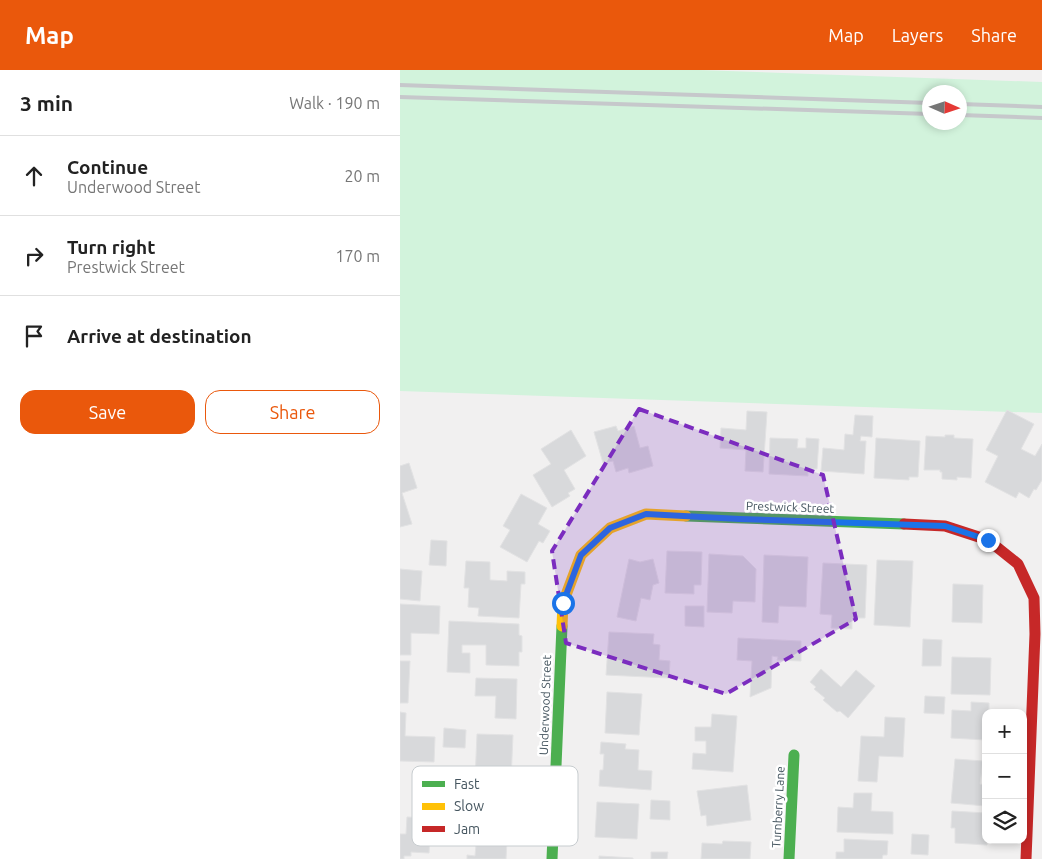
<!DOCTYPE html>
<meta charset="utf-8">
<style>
body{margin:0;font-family:Ubuntu,sans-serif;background:#f2f2f2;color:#222}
.controls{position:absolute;right:15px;bottom:15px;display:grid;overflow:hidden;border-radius:10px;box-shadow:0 2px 8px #0003}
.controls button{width:45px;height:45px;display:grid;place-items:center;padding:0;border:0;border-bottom:1px solid #e0e0e0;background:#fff;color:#222;font:25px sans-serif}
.compass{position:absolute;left:522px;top:15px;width:45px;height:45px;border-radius:50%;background:#fff;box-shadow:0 2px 8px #0003;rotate:93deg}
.stop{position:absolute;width:15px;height:15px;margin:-11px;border:4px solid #1a73e8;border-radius:50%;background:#fff}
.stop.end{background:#1a73e8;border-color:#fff;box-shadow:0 1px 5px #0008}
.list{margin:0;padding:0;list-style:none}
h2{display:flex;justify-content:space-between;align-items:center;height:65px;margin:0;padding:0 20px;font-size:21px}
h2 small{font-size:16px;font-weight:400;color:#767676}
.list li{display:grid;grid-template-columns:32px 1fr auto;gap:15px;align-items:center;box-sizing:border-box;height:80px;padding:0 20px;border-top:1px solid #e0e0e0}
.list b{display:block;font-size:19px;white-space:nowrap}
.list p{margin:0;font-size:16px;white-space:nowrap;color:#767676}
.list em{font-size:16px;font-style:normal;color:#767676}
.actions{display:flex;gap:10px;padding:15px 20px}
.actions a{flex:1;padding:11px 0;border:1px solid #ea580c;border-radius:15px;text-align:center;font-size:18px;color:#ea580c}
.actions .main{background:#ea580c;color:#fff}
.icon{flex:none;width:28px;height:28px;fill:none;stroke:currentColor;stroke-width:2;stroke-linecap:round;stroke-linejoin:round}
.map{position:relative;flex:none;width:642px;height:789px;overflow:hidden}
header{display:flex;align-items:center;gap:30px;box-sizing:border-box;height:70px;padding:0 25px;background:#ea580c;color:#fff}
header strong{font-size:24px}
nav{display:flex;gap:28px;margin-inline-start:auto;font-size:18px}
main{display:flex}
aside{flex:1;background:#fff}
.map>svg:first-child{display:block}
.green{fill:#d2f3dc;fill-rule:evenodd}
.building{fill:#d8d9db;stroke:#e2e2e3}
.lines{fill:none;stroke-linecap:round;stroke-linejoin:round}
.fast{stroke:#4caf50;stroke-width:11}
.slow{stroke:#ffc107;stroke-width:11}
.jam{stroke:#c62828;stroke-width:11}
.rail{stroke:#c6c8cb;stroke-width:4}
.route{stroke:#1a73e8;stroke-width:6}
.marked{fill:#7b2cbf;fill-opacity:0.2;stroke:#7b2cbf;stroke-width:4;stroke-dasharray:10 6;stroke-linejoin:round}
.labels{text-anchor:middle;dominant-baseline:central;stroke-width:5;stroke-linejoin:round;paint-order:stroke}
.street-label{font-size:12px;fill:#45555f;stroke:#fff}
.key{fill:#fff;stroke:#c7cccf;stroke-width:1}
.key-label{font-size:14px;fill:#45555f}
</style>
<header>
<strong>Map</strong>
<nav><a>Map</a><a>Layers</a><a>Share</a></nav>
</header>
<main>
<aside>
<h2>3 min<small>Walk · 190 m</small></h2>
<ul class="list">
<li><svg class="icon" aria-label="ahead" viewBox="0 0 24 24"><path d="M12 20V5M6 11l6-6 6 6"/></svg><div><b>Continue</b><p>Underwood Street</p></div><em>20 m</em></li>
<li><svg class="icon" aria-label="right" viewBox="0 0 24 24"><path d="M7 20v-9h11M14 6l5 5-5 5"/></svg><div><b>Turn right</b><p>Prestwick Street</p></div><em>170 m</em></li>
<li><svg class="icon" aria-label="arrive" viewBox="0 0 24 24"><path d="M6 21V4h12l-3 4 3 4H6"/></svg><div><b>Arrive at destination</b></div></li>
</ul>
<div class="actions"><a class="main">Save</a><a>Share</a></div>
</aside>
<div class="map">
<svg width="642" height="789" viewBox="0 0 642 789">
<rect width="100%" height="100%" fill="#f1f0f0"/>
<!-- green -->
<path class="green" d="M 0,0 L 299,0 L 642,12 L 642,343 L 0,321 ZM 530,22 L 560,22 L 560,52 L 530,52 Z"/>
<!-- building -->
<path class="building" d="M 607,340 L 634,354 L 621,379 L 635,386 L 642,374 L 642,410 L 636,420 L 634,419 L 629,428 L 619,422 L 616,428 L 585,412 L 598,386 L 586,380 Z
M 347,341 L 367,342 L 363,402 L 345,401 L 346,380 L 320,378 L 321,358 L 346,360 Z
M 455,345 L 473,346 L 472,367 L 461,366 L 460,371 L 466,371 L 464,404 L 421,401 L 423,378 L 444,380 L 445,364 L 453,365 Z
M 216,356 L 218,361 L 234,356 L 240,378 L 248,376 L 253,396 L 229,403 L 228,398 L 216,402 L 213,391 L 203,393 L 194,362 Z
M 171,360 L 186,386 L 164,400 L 175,419 L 168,423 L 170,426 L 152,437 L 133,405 L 151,394 L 141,379 Z
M 545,365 L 554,365 L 554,368 L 573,369 L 571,408 L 557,407 L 557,410 L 542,409 L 542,402 L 540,402 L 540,400 L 524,400 L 526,366 L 545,367 Z
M 370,368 L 398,369 L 397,378 L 406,378 L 406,368 L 419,369 L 417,399 L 408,399 L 408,406 L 369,404 Z
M 476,368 L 520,371 L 518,407 L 509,407 L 509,410 L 474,408 Z
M 9,393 L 17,418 L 2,423 L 12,454 L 0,457 L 0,396 Z
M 121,424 L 147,438 L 138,454 L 150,461 L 143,473 L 139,471 L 127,492 L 100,477 L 110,460 L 103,456 Z
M 31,470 L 47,471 L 46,496 L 29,495 Z
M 267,481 L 302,482 L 301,515 L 294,515 L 294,524 L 265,523 Z
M 309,484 L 343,486 L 356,499 L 355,532 L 333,531 L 332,543 L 307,542 Z
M 364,485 L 408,487 L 406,537 L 379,536 L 378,553 L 362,552 Z
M 229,489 L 240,492 L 253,489 L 259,513 L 253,515 L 250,530 L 241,528 L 236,551 L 217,547 Z
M 477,490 L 513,491 L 510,557 L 474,555 Z
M 66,491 L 90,492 L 90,510 L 107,511 L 107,501 L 125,502 L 125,514 L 121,514 L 119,548 L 78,546 L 79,538 L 68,537 L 69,518 L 64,518 Z
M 423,493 L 467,495 L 465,548 L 452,548 L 452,559 L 431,558 L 432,545 L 420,544 Z
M 0,499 L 22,501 L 20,531 L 0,529 Z
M 553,514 L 583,515 L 582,553 L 552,552 Z
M 0,534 L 40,536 L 39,564 L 11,563 L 11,585 L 0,585 Z
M 285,536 L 304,536 L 304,557 L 285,556 Z
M 49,551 L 119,554 L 119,565 L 122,566 L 122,582 L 119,582 L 119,596 L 86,595 L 86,575 L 62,575 L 62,583 L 70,583 L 70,603 L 47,602 Z
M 209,562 L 254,564 L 253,574 L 260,575 L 259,590 L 270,591 L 269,608 L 206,605 Z
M 338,568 L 401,571 L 401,591 L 377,590 L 378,587 L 372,586 L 371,618 L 350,627 L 352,591 L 337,590 Z
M 523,569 L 542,570 L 541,596 L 522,596 Z
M 552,587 L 591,588 L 590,625 L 551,624 Z
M 0,591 L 10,591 L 8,633 L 0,633 Z
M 421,599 L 441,617 L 456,600 L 475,616 L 448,648 L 440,641 L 437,642 L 423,630 L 425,628 L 414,619 L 416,617 L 410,612 Z
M 76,608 L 117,609 L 116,649 L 95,648 L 96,626 L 75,626 Z
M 207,622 L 242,624 L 239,665 L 205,663 Z
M 525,626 L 545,627 L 544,644 L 524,643 Z
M 571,632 L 589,633 L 589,643 L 586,643 L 586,670 L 551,668 L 552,640 L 571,641 Z
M 0,642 L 6,643 L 5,666 L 35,667 L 34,692 L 0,691 Z
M 312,644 L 337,646 L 333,702 L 292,699 L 293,683 L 306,684 L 306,671 L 295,671 L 295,657 L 311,657 Z
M 485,647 L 505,648 L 503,687 L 479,686 L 477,712 L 458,711 L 461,666 L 484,667 Z
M 44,658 L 66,660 L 65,678 L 43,677 Z
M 77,664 L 113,665 L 111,711 L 75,710 Z
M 201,672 L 226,674 L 225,679 L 239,680 L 238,700 L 252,701 L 251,720 L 199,716 L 200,700 L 203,700 L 204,684 L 200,684 Z
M 555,689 L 583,691 L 580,714 L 585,715 L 584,722 L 586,722 L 586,736 L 551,733 Z
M 347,715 L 351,750 L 307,756 L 306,745 L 301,746 L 297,721 Z
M 454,723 L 472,723 L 471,741 L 493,742 L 493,764 L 437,762 L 438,737 L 453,738 Z
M 251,730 L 270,731 L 270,750 L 250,749 Z
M 197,732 L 239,734 L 237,769 L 195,767 Z
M 552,741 L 586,743 L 587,775 L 555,773 L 555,758 L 551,758 Z
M 7,747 L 31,748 L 29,783 L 11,782 L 11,786 L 4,786 L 4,789 L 0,789 L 0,764 L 6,764 Z
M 512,764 L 529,765 L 528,785 L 511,784 Z
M 444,769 L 488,771 L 487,785 L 483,785 L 482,789 L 436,789 L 436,782 L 444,782 Z
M 79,770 L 107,771 L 106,789 L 67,789 L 67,785 L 75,786 L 76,775 L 79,775 Z
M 323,771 L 351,772 L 350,789 L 301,789 L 302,773 L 322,774 Z
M 251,782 L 268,782 L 267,789 L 251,789 Z
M 199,786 L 233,788 L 233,789 L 199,789 Z"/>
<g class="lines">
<!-- fast -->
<path class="fast" d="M 286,446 L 504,454
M 152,789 L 162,556
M 389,789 L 394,685"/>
<!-- slow -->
<path class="slow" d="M 162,556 L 163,533 L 181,485 L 210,458 L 246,444 L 286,446"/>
<!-- jam -->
<path class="jam" d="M 504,454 L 545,456 L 588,470 L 618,494 L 634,528 L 635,564 L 626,789"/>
<!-- rail -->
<path class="rail" d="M 0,15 L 530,33
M 0,27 L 530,44
M 560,34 L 642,37
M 560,45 L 642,48"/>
</g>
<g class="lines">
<!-- route -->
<path class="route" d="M 163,533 L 181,485 L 210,458 L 246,444 L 340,449 L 545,456 L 588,470"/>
</g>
<!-- marked area -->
<path class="marked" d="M 239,339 L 423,405 L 456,549 L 326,624 L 166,573 L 152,481 Z"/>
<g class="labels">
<!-- street labels -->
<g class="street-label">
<text transform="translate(390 437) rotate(2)">Prestwick Street</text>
<text transform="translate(145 635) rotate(-88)">Underwood Street</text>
<text transform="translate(378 737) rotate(-87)">Turnberry Lane</text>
</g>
</g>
<!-- legend -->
<rect x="12" y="696" width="166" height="80" rx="8" class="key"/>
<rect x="22" y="711" width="23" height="6" fill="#4caf50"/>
<rect x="22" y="733" width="23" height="7" fill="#ffc107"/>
<rect x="22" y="756" width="23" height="6" fill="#c62828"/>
<g class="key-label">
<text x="54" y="719">Fast</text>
<text x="54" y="741">Slow</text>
<text x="54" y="764">Jam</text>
</g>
</svg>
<div class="controls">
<button>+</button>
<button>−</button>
<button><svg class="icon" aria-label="layers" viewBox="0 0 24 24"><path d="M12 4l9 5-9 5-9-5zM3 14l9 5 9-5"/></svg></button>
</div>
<svg class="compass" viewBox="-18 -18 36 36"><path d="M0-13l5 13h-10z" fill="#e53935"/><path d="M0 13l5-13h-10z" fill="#767676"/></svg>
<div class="stop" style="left:163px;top:533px"></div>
<div class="stop end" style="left:588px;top:470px"></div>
</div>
</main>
